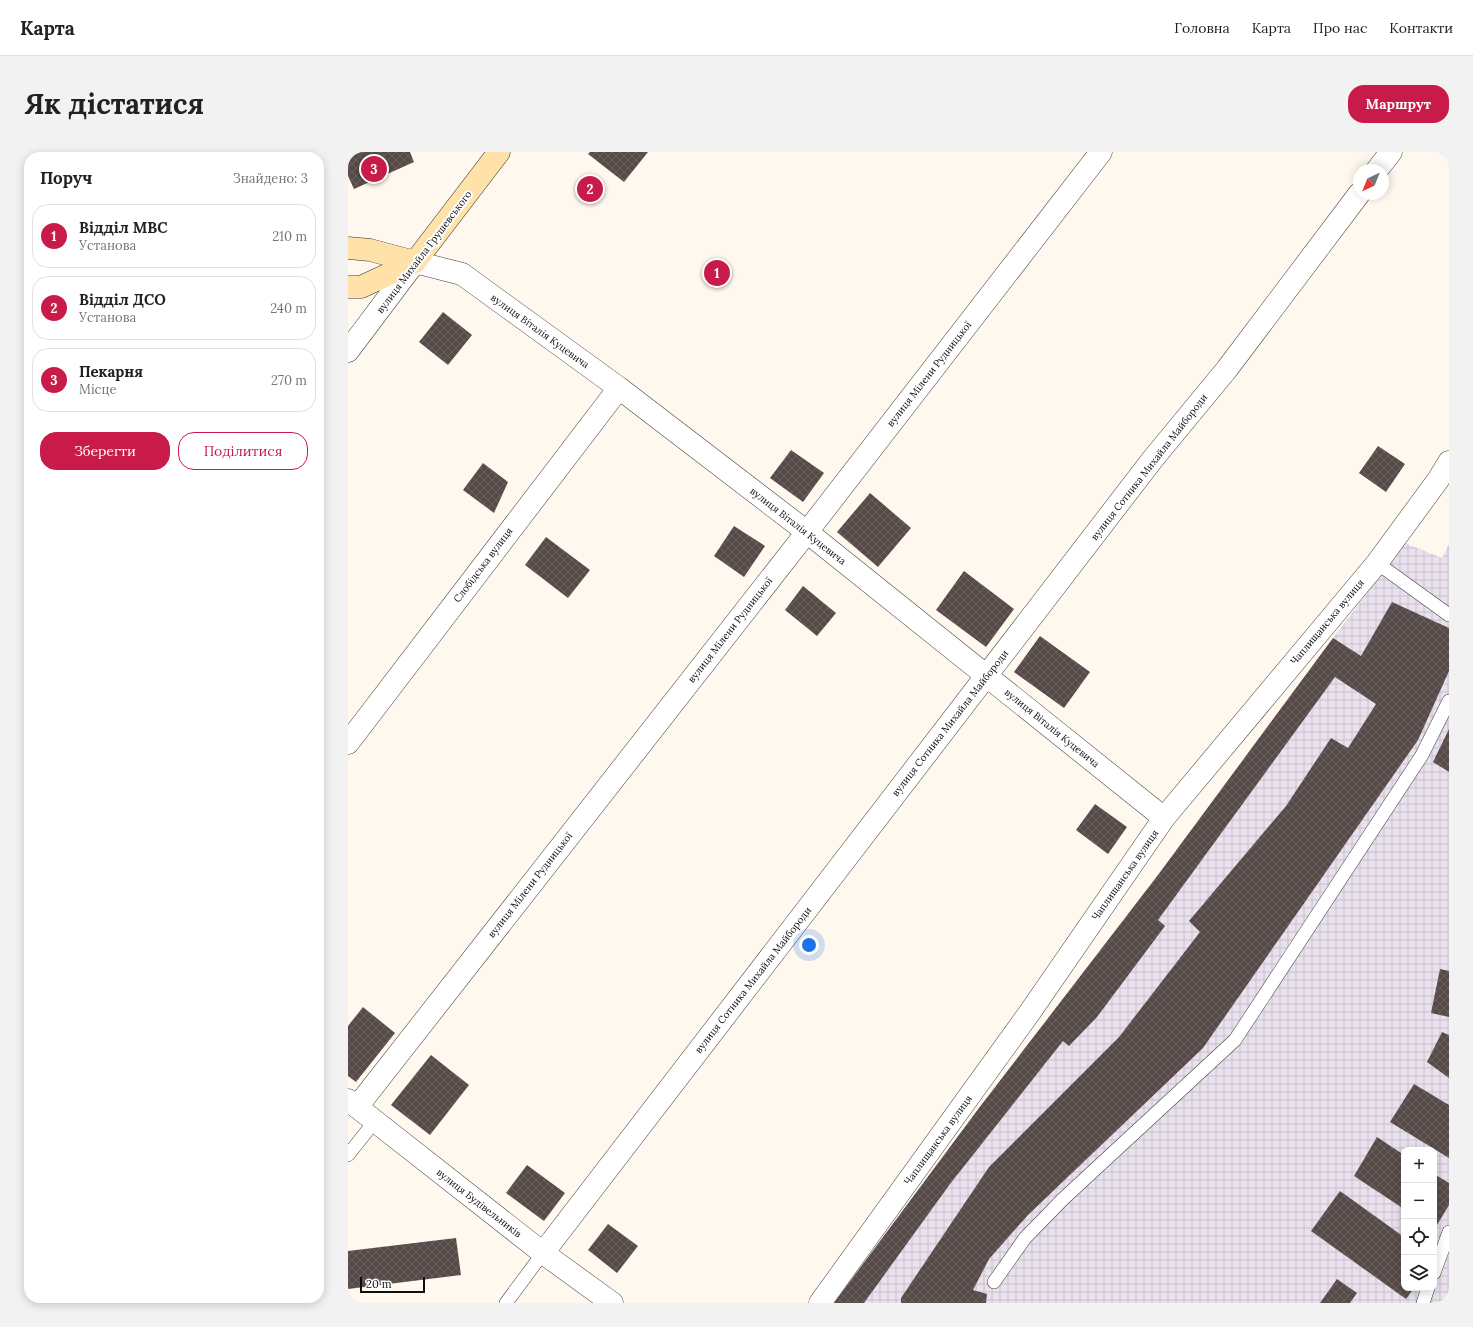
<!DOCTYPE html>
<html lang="uk">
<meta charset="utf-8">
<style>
body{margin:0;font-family:Lora,serif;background:#f2f2f2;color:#202124}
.controls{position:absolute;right:12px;bottom:12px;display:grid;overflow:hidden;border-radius:8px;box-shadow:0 2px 10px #0003}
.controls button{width:36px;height:36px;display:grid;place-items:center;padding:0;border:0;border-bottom:1px solid #e0e0e0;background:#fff;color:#202124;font:20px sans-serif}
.compass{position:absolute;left:1005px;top:12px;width:36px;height:36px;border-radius:50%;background:#fff;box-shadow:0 2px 10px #0003;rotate:223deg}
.scale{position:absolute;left:12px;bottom:10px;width:65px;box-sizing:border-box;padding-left:4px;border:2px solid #0e0e0e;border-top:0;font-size:11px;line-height:14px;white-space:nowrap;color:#0e0e0e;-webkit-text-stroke:3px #fff;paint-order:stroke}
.you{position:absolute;left:461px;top:793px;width:14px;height:14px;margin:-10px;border:3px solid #fff;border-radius:50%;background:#1a73e8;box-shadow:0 0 0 6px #1a73e833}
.badge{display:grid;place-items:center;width:26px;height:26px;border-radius:50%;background:#c81b4a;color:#fff;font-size:13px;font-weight:700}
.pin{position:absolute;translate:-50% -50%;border:2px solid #fff;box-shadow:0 1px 4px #0006}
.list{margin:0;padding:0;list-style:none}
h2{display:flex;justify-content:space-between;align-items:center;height:52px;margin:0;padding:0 16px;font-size:17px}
h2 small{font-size:13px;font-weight:400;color:#757577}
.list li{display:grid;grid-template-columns:26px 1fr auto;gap:12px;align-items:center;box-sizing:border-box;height:64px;margin:0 8px 8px;padding:0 8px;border:1px solid #e0e0e0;border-radius:16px}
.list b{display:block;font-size:15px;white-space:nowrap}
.list p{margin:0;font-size:13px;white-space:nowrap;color:#757577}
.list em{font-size:13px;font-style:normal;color:#757577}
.actions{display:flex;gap:8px;padding:12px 16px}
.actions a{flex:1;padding:9px 0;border:1px solid #c81b4a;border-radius:16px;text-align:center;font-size:14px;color:#c81b4a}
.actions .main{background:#c81b4a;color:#fff}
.icon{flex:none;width:22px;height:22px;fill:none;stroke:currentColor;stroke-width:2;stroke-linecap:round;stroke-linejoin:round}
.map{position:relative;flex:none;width:1101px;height:1151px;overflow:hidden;border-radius:16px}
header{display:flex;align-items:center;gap:24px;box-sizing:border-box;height:56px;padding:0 20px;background:#fff;border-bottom:1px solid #e0e0e0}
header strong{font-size:19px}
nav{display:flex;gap:22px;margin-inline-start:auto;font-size:14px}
.intro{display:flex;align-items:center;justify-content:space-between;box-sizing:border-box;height:96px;padding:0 24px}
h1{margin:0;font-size:28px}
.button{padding:10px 18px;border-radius:16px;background:#c81b4a;color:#fff;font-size:14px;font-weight:700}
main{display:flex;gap:24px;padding:0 24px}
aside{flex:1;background:#fff;border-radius:16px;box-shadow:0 2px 10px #0003}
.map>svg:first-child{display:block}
.industrial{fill:url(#industrial-grid);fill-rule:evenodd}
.building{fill:url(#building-cross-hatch)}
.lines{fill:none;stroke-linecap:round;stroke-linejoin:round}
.service-casing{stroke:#414141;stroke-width:14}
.minor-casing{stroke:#414141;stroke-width:23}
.tertiary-casing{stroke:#414141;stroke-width:23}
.secondary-casing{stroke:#303030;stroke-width:23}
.service{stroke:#fff;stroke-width:13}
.minor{stroke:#fff;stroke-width:22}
.tertiary{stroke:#fff;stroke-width:22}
.secondary{stroke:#ffe2a9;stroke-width:22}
.labels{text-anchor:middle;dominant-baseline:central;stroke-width:4;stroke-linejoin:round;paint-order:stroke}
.street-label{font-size:10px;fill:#0e0e0e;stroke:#fff}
</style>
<header>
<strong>Карта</strong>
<nav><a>Головна</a><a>Карта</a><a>Про нас</a><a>Контакти</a></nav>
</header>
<div class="intro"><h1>Як дістатися</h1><a class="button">Маршрут</a></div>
<main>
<aside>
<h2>Поруч<small>Знайдено: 3</small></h2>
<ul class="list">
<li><span class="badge">1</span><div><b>Відділ МВС</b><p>Установа</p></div><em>210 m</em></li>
<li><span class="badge">2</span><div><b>Відділ ДСО</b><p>Установа</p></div><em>240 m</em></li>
<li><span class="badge">3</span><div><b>Пекарня</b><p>Місце</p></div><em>270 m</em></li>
</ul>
<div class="actions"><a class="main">Зберегти</a><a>Поділитися</a></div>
</aside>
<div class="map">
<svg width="1101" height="1151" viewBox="0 0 1101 1151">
<defs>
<pattern id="industrial-grid" width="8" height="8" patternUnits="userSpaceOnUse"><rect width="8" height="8" fill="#e9e1ed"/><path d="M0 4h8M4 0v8" fill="none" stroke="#c7c0ca"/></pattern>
<pattern id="building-cross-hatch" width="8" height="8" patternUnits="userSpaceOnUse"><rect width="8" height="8" fill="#574b49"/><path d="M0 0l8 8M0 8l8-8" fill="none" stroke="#6a615f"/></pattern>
</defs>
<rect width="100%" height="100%" fill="#fff8ee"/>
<!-- industrial -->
<path class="industrial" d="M 1057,391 L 1094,406 L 1101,392 L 1101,1151 L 486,1151 L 631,956 L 810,723 L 985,486 ZM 1056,998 L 1086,998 L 1086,1136 L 1056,1136 Z"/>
<!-- building -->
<path class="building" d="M 0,0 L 62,0 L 66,10 L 6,37 L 0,24 Z
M 242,0 L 300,0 L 276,30 L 240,2 Z
M 95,160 L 124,183 L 100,213 L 71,190 Z
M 1030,294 L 1057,312 L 1038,340 L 1011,321 Z
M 443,298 L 476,321 L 455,350 L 422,326 Z
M 135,311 L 160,330 L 146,361 L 115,338 Z
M 522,341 L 563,376 L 530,415 L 489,380 Z
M 386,374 L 417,394 L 396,425 L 366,404 Z
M 198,385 L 242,418 L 220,446 L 177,413 Z
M 616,419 L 666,457 L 638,495 L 588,458 Z
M 455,434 L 488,461 L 469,484 L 437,458 Z
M 1044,450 L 1101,476 L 1101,519 L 1070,588 L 855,896 L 680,1063 L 641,1107 L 625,1138 L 639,1142 L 638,1151 L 553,1151 L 553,1146 L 641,1015 L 771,885 L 852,780 L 841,769 L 938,654 L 983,586 L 1000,596 L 1028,552 L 987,525 L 810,768 L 817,774 L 749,865 L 721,894 L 715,889 L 602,1032 L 516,1151 L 486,1151 L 631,956 L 810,723 L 985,486 L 1013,504 Z
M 692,484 L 742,520 L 716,556 L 666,520 Z
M 1101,577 L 1101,620 L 1085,610 Z
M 747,652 L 779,675 L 760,702 L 728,678 Z
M 1092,817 L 1101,819 L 1101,865 L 1083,861 Z
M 15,855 L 47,881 L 8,930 L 0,924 L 0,874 Z
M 1094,880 L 1101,883 L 1101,926 L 1079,910 Z
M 83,903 L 121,933 L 82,983 L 43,953 Z
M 1066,932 L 1101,953 L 1101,1006 L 1042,970 Z
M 1029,985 L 1056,1003 L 1056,1057 L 1006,1024 Z
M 179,1013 L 217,1041 L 196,1069 L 158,1041 Z
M 1086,1022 L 1101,1031 L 1101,1053 L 1086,1078 Z
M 992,1039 L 1056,1085 L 1056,1136 L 1066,1136 L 1058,1147 L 963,1079 Z
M 260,1072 L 290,1094 L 269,1121 L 240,1098 Z
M 108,1086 L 113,1123 L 0,1137 L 0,1099 Z
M 989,1127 L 1009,1141 L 1002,1151 L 972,1151 Z"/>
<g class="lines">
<defs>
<path id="service" d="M 1029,411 L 1101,463
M 0,1003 L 27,969
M 1086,1121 L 1101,1080
M 646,1130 L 677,1086 L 715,1047 L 887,888 L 1074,603 L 1101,549
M 158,1151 L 195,1101
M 1075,1151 L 1080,1136"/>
<path id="minor" d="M 1029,18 L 1043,0
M 67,110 L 114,122 L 271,236 L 459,380 L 816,666
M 0,591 L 271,236
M 9,955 L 459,380 L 753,0
M 195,1101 L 804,308 L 879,217 L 1011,42
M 472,1151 L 682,860 L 816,666 L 1029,411 L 1090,328 L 1101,310"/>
<path id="tertiary" d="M 0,199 L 67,110
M 0,948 L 195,1101 L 264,1151"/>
<path id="secondary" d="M 0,96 L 22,98 L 67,110
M 0,135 L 13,135 L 67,110 L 151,0"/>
</defs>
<!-- service casing -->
<use href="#service" class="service-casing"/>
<!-- minor casing -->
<use href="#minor" class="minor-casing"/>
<!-- tertiary casing -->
<use href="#tertiary" class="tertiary-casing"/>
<!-- secondary casing -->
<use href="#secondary" class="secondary-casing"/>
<!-- service -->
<use href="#service" class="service"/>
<!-- minor -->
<use href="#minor" class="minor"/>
<!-- tertiary -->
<use href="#tertiary" class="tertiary"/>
<!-- secondary -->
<use href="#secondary" class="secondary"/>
</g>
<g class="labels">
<!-- street labels -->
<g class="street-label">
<text transform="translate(76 100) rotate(-53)">вулиця Михайла Грушевського</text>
<text transform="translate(192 179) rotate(36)">вулиця Віталія Куцевича</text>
<text transform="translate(581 222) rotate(-52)">вулиця Мілени Рудницької</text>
<text transform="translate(801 315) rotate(-52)">вулиця Сотника Михайла Майбороди</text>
<text transform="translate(450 374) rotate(38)">вулиця Віталія Куцевича</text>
<text transform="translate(135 413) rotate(-53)">Слобідська вулиця</text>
<text transform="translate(979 470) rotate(-50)">Чаплищанська вулиця</text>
<text transform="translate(382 478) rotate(-52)">вулиця Мілени Рудницької</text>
<text transform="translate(602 571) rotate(-52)">вулиця Сотника Михайла Майбороди</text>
<text transform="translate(704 576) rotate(39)">вулиця Віталія Куцевича</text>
<text transform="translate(777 723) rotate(-55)">Чаплищанська вулиця</text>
<text transform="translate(182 733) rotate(-52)">вулиця Мілени Рудницької</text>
<text transform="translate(405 828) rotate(-52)">вулиця Сотника Михайла Майбороди</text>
<text transform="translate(590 988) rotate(-54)">Чаплищанська вулиця</text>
<text transform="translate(131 1051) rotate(38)">вулиця Будівельників</text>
</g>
</g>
</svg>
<div class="controls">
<button>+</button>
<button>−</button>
<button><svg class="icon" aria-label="locate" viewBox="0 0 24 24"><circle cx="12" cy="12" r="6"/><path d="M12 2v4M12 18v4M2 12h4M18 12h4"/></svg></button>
<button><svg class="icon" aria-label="layers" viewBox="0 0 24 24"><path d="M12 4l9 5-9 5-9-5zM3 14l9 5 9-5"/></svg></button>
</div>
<svg class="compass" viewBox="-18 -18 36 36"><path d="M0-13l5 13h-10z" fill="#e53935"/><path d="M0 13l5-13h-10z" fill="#757577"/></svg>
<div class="scale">20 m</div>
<div class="you"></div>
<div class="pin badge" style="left:369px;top:121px">1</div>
<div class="pin badge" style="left:242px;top:37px">2</div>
<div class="pin badge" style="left:26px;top:17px">3</div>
</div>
</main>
